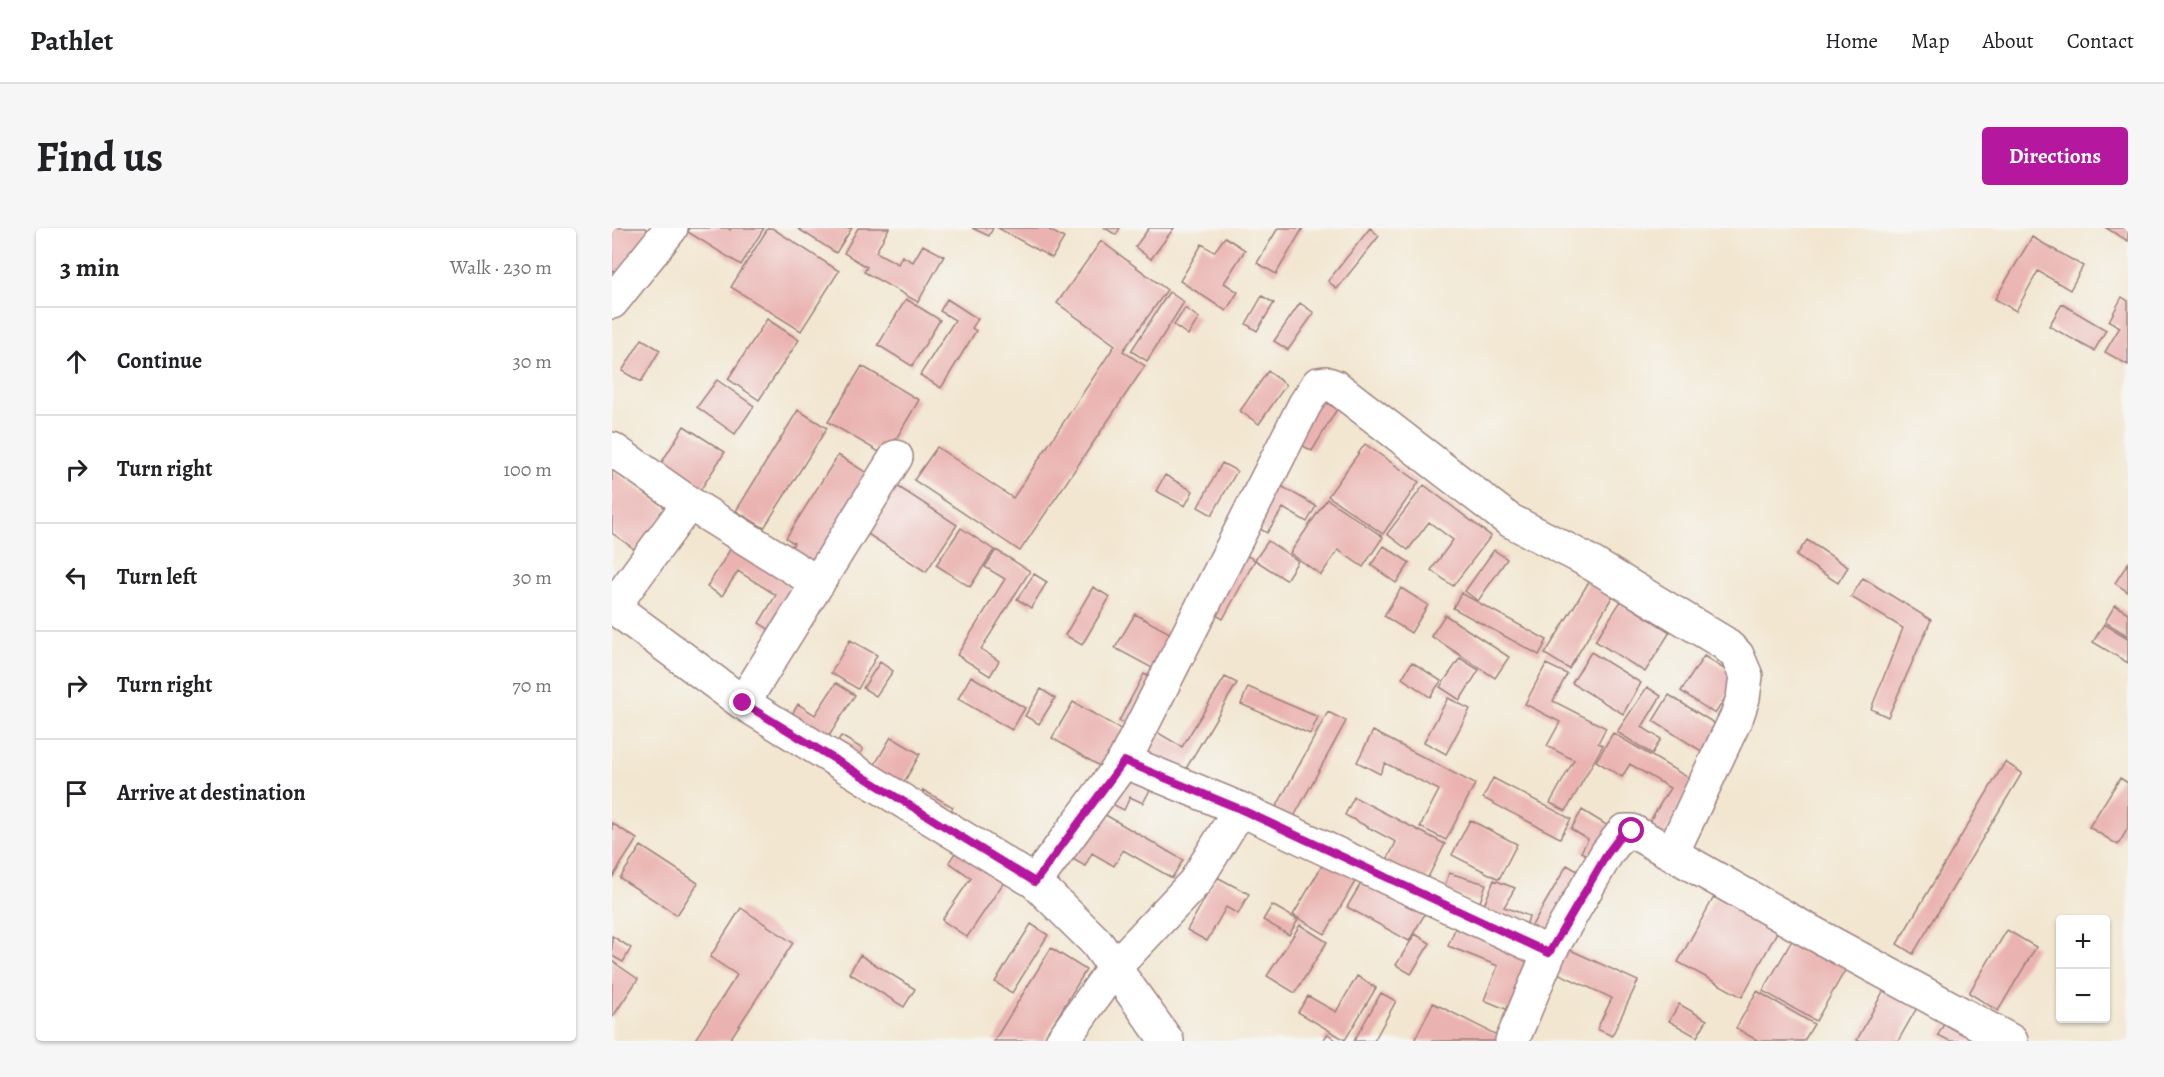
<!DOCTYPE html>
<meta charset="utf-8">
<style>
body{margin:0;font-family:Alegreya,serif;background:#f6f6f6;color:#202124}
.controls{position:absolute;right:18px;bottom:18px;display:grid;overflow:hidden;border-radius:6px;box-shadow:0 2px 4px #0004}
.controls button{width:54px;height:54px;display:grid;place-items:center;padding:0;border:0;border-bottom:2px solid #e0e0e0;background:#fff;color:#202124;font:30px sans-serif}
.stop{position:absolute;width:18px;height:18px;margin:-14px;border:4px solid #b5179e;border-radius:50%;background:#fff}
.stop.end{background:#b5179e;border-color:#fff;box-shadow:0 2px 6px #0008}
.list{margin:0;padding:0;list-style:none}
h2{display:flex;justify-content:space-between;align-items:center;height:78px;margin:0;padding:0 24px;font-size:26px}
h2 small{font-size:20px;font-weight:400;color:#757577}
.list li{display:grid;grid-template-columns:39px 1fr auto;gap:18px;align-items:center;box-sizing:border-box;height:108px;padding:0 24px;border-top:2px solid #e0e0e0}
.list b{display:block;font-size:22px;white-space:nowrap}
.list em{font-size:20px;font-style:normal;color:#757577}
.icon{flex:none;width:33px;height:33px;fill:none;stroke:currentColor;stroke-width:2;stroke-linecap:round;stroke-linejoin:round}
.map{position:relative;flex:none;width:1516px;height:813px;overflow:hidden;border-radius:6px}
header{display:flex;align-items:center;gap:36px;box-sizing:border-box;height:84px;padding:0 30px;background:#fff;border-bottom:2px solid #e0e0e0}
header strong{font-size:28px}
nav{display:flex;gap:33px;margin-inline-start:auto;font-size:21px}
.intro{display:flex;align-items:center;justify-content:space-between;box-sizing:border-box;height:144px;padding:0 36px}
h1{margin:0;font-size:42px}
.button{padding:15px 27px;border-radius:6px;background:#b5179e;color:#fff;font-size:21px;font-weight:700}
main{display:flex;gap:36px;padding:0 36px}
aside{flex:1;background:#fff;border-radius:6px;box-shadow:0 2px 4px #0004}
.map>svg:first-child{display:block}
.building{fill:#eab3b1}
.lines{fill:none;stroke-linecap:round;stroke-linejoin:round}
.minor-casing{stroke:#9e827e;stroke-width:36}
.minor{stroke:#fff;stroke-width:33}
.route{stroke:#b5179e;stroke-width:8}
</style>
<header>
<strong>Pathlet</strong>
<nav><a>Home</a><a>Map</a><a>About</a><a>Contact</a></nav>
</header>
<div class="intro"><h1>Find us</h1><a class="button">Directions</a></div>
<main>
<aside>
<h2>3 min<small>Walk · 230 m</small></h2>
<ul class="list">
<li><svg class="icon" aria-label="ahead" viewBox="0 0 24 24"><path d="M12 20V5M6 11l6-6 6 6"/></svg><div><b>Continue</b></div><em>30 m</em></li>
<li><svg class="icon" aria-label="right" viewBox="0 0 24 24"><path d="M7 20v-9h11M14 6l5 5-5 5"/></svg><div><b>Turn right</b></div><em>100 m</em></li>
<li><svg class="icon" aria-label="left" viewBox="0 0 24 24"><path d="M17 20v-9H6M10 6l-5 5 5 5"/></svg><div><b>Turn left</b></div><em>30 m</em></li>
<li><svg class="icon" aria-label="right" viewBox="0 0 24 24"><path d="M7 20v-9h11M14 6l5 5-5 5"/></svg><div><b>Turn right</b></div><em>70 m</em></li>
<li><svg class="icon" aria-label="arrive" viewBox="0 0 24 24"><path d="M6 21V4h12l-3 4 3 4H6"/></svg><div><b>Arrive at destination</b></div></li>
</ul>
</aside>
<div class="map">
<svg width="1516" height="813" viewBox="0 0 1516 813">
<rect width="100%" height="100%" fill="#f6f6f2"/>
<filter id="ink" filterUnits="userSpaceOnUse"><feTurbulence type="fractalNoise" baseFrequency=".0167" numOctaves="2"/><feDisplacementMap in="SourceGraphic" scale="12" xChannelSelector="R" yChannelSelector="G"/><feConvolveMatrix kernelMatrix="1 2 1 2 8 2 1 2 1" color-interpolation-filters="sRGB"/></filter>
<filter id="wash" filterUnits="userSpaceOnUse"><feTurbulence type="fractalNoise" baseFrequency=".008" numOctaves="4" result="noise"/><feDisplacementMap in="SourceGraphic" scale="24" xChannelSelector="R" yChannelSelector="G"/><feGaussianBlur stdDeviation="1.35" result="paint"/><feColorMatrix in="noise" values="0 0 0 0 0 0 0 0 0 0 0 0 0 0 0 0 0 1.4 0 .05"/><feComposite in="paint" operator="in"/></filter>
<g filter="url(#wash)">
<rect width="100%" height="100%" fill="#f2e6d0"/>
<g id="blocks">
<!-- building -->
<path class="building" d="M 0,0 L 33,0 L 36,2 L 6,46 L 0,43 Z
M 78,0 L 116,0 L 118,2 L 119,0 L 152,0 L 129,37 L 76,4 Z
M 156,0 L 160,0 L 227,43 L 189,103 L 119,59 Z
M 185,0 L 240,0 L 224,25 Z
M 246,0 L 277,0 L 264,24 L 286,36 L 290,28 L 301,34 L 311,17 L 332,28 L 306,74 L 252,44 L 255,39 L 232,25 Z
M 360,0 L 381,0 L 377,8 Z
M 386,0 L 434,0 L 452,10 L 440,30 Z
M 493,0 L 508,0 L 504,7 Z
M 537,0 L 562,0 L 539,31 L 523,19 Z
M 666,0 L 691,0 L 664,46 L 645,35 Z
M 758,0 L 767,8 L 725,61 L 716,53 Z
M 1494,0 L 1516,0 L 1516,13 Z
M 613,9 L 633,22 L 612,55 L 626,64 L 614,83 L 568,53 L 590,16 L 602,24 Z
M 1420,9 L 1471,38 L 1458,62 L 1426,43 L 1404,83 L 1383,71 Z
M 489,13 L 555,62 L 511,123 L 533,138 L 408,323 L 302,252 L 325,219 L 401,270 L 503,117 L 445,75 Z
M 557,64 L 572,74 L 535,133 L 519,123 Z
M 650,68 L 662,75 L 645,103 L 634,96 Z
M 1510,69 L 1516,73 L 1516,137 L 1493,124 L 1508,99 L 1497,93 Z
M 294,71 L 328,92 L 300,138 L 266,117 Z
M 335,71 L 366,91 L 360,100 L 364,103 L 329,160 L 308,147 L 343,92 L 328,83 Z
M 688,75 L 702,85 L 676,122 L 662,113 Z
M 1450,76 L 1494,102 L 1482,123 L 1437,98 Z
M 573,80 L 587,90 L 576,107 L 562,97 Z
M 155,91 L 187,112 L 147,172 L 116,151 Z
M 30,111 L 48,122 L 29,154 L 10,143 Z
M 250,138 L 307,172 L 274,228 L 216,194 Z
M 656,143 L 674,157 L 647,196 L 628,183 Z
M 105,152 L 142,178 L 123,206 L 85,179 Z
M 706,170 L 725,181 L 700,223 L 681,212 Z
M 186,182 L 215,200 L 152,300 L 124,283 Z
M 72,198 L 113,224 L 82,272 L 42,247 Z
M 753,216 L 807,254 L 771,306 L 716,268 Z
M 226,227 L 263,250 L 201,349 L 178,321 L 182,315 L 174,310 Z
M 610,235 L 625,243 L 600,287 L 586,279 Z
M 0,242 L 55,281 L 25,323 L 0,305 Z
M 553,247 L 581,263 L 573,278 L 544,263 Z
M 657,251 L 704,278 L 695,294 L 671,280 L 655,305 L 635,293 Z
M 279,254 L 345,297 L 314,344 L 248,301 Z
M 812,257 L 879,308 L 841,358 L 819,342 L 841,312 L 817,294 L 796,322 L 775,306 Z
M 715,271 L 771,309 L 751,339 L 726,322 L 709,347 L 678,325 Z
M 349,300 L 382,322 L 358,359 L 324,337 Z
M 124,312 L 197,357 L 166,407 L 147,395 L 164,367 L 126,343 L 110,368 L 95,359 Z
M 1195,312 L 1236,339 L 1226,355 L 1184,328 Z
M 656,313 L 686,333 L 674,352 L 643,332 Z
M 772,318 L 798,335 L 784,355 L 759,337 Z
M 384,322 L 418,343 L 369,421 L 387,433 L 378,448 L 345,427 L 393,351 L 373,339 Z
M 882,322 L 895,331 L 866,373 L 853,363 Z
M 626,323 L 643,332 L 611,391 L 593,381 Z
M 1516,335 L 1516,364 L 1503,355 Z
M 422,346 L 435,354 L 419,380 L 405,371 Z
M 1251,350 L 1319,392 L 1276,489 L 1259,481 L 1291,400 L 1239,369 Z
M 978,352 L 1002,366 L 957,441 L 933,426 Z
M 481,359 L 498,369 L 470,417 L 453,407 Z
M 789,360 L 816,377 L 799,405 L 772,388 Z
M 849,365 L 935,412 L 927,427 L 841,380 Z
M 1009,373 L 1058,404 L 1033,444 L 983,413 Z
M 1503,377 L 1516,385 L 1516,408 L 1493,394 Z
M 523,386 L 572,413 L 553,447 L 503,420 Z
M 833,387 L 897,429 L 883,450 L 819,408 Z
M 1492,396 L 1516,410 L 1516,435 L 1481,414 Z
M 238,412 L 265,427 L 246,461 L 219,445 Z
M 979,424 L 1029,455 L 1011,486 L 960,455 Z
M 1092,428 L 1126,450 L 1103,486 L 1069,463 Z
M 848,430 L 867,442 L 848,472 L 828,459 Z
M 268,434 L 281,443 L 264,468 L 251,460 Z
M 800,434 L 829,453 L 818,469 L 790,450 Z
M 934,436 L 955,446 L 941,473 L 994,500 L 986,515 L 991,517 L 954,583 L 938,575 L 962,532 L 935,518 L 948,494 L 913,476 Z
M 532,446 L 548,454 L 522,501 L 507,493 Z
M 359,448 L 413,480 L 400,502 L 346,471 Z
M 613,449 L 625,455 L 566,554 L 521,528 L 538,500 L 570,519 Z
M 224,455 L 243,467 L 210,519 L 174,496 L 186,476 L 203,487 Z
M 636,459 L 706,489 L 698,506 L 629,476 Z
M 1035,459 L 1049,468 L 1030,499 L 1049,511 L 1040,526 L 1005,504 Z
M 429,461 L 443,470 L 427,496 L 413,488 Z
M 1057,467 L 1110,500 L 1094,526 L 1041,493 Z
M 836,470 L 858,481 L 834,526 L 812,514 Z
M 461,474 L 519,507 L 498,544 L 440,510 Z
M 716,484 L 734,493 L 678,596 L 660,587 Z
M 761,503 L 863,556 L 834,612 L 808,599 L 827,562 L 773,535 L 768,546 L 745,534 Z
M 1001,505 L 1080,552 L 1050,612 L 1033,601 L 1058,560 L 1018,536 L 1010,549 L 984,533 Z
M 229,508 L 251,521 L 241,537 L 219,523 Z
M 279,509 L 308,526 L 285,567 L 255,550 Z
M 1393,534 L 1410,545 L 1301,726 L 1285,716 Z
M 514,550 L 538,562 L 531,575 L 518,569 L 512,582 L 500,576 Z
M 881,550 L 959,591 L 948,610 L 871,570 Z
M 1508,550 L 1516,555 L 1516,600 L 1506,617 L 1477,599 Z
M 311,562 L 341,579 L 332,595 L 302,578 Z
M 742,569 L 833,616 L 809,663 L 770,642 L 784,614 L 733,587 Z
M 485,582 L 571,632 L 560,650 L 511,622 L 502,638 L 480,625 L 473,638 L 457,629 Z
M 970,582 L 1001,601 L 983,632 L 969,624 L 976,611 L 959,601 Z
M 858,592 L 905,616 L 887,651 L 840,627 Z
M 0,595 L 25,611 L 0,650 Z
M 29,618 L 86,655 L 65,687 L 8,650 Z
M 347,619 L 394,651 L 355,709 L 330,692 L 359,650 L 337,634 Z
M 714,631 L 745,650 L 713,706 L 681,687 Z
M 955,637 L 974,648 L 933,717 L 915,706 Z
M 837,645 L 874,656 L 868,674 L 831,663 Z
M 605,649 L 637,666 L 626,686 L 614,679 L 595,713 L 575,702 Z
M 752,650 L 814,684 L 797,713 L 735,679 Z
M 882,652 L 903,660 L 892,679 L 917,688 L 912,705 L 867,690 Z
M 1102,669 L 1165,704 L 1130,769 L 1066,734 Z
M 660,677 L 686,692 L 677,707 L 651,692 Z
M 129,680 L 181,715 L 117,813 L 82,813 L 125,747 L 98,729 Z
M 419,696 L 436,707 L 400,765 L 383,754 Z
M 845,696 L 924,728 L 901,784 L 872,772 L 886,738 L 836,718 Z
M 688,697 L 715,714 L 683,765 L 655,748 Z
M 1395,702 L 1424,719 L 1386,783 L 1357,765 Z
M 803,706 L 818,715 L 799,746 L 784,737 Z
M 0,708 L 19,720 L 11,734 L 0,728 Z
M 1182,709 L 1235,739 L 1204,793 L 1151,763 Z
M 952,719 L 1026,753 L 1000,808 L 985,801 L 1000,770 L 941,743 Z
M 439,720 L 474,742 L 431,813 L 382,813 Z
M 248,727 L 303,761 L 292,779 L 237,745 Z
M 0,733 L 26,751 L 0,790 Z
M 745,748 L 764,760 L 733,812 L 686,784 L 696,768 L 724,784 Z
M 1274,758 L 1307,776 L 1286,813 L 1247,813 L 1245,812 Z
M 1145,763 L 1202,796 L 1192,813 L 1146,813 L 1124,800 Z
M 769,765 L 784,773 L 762,813 L 742,813 Z
M 821,775 L 887,808 L 885,813 L 802,813 Z
M 1067,776 L 1095,792 L 1085,809 L 1057,793 Z
M 1337,787 L 1369,804 L 1364,813 L 1338,813 L 1326,807 Z
M 716,806 L 725,813 L 710,813 Z"/>
</g>
</g>
<g filter="url(#ink)">
<use href="#blocks" fill-opacity="0" stroke="#9e827e" stroke-width="1.5"/>
<g class="lines">
<defs>
<path id="minor" d="M 0,74 L 59,0
M 0,221 L 77,275 L 206,355
M 0,378 L 131,475 L 423,654 L 484,714 L 555,813
M 1,379 L 77,275
M 131,475 L 284,229
M 512,533 L 628,581 L 937,725
M 423,654 L 512,533 L 693,176 L 706,156 L 713,155 L 724,159 L 897,292 L 969,329 L 1112,415 L 1125,427 L 1134,448 L 1131,470 L 1125,488 L 1060,625
M 450,813 L 502,740 L 583,654 L 628,581
M 900,813 L 937,725 L 995,625 L 1012,603 L 1020,603 L 1188,698 L 1399,813"/>
</defs>
<!-- minor casing -->
<use href="#minor" class="minor-casing"/>
<!-- minor -->
<use href="#minor" class="minor"/>
</g>
</g>
<g class="lines" filter="url(#ink)">
<!-- route -->
<path class="route" d="M 131,475 L 423,654 L 512,533 L 628,581 L 937,725 L 995,626 L 1012,603 L 1020,603"/>
</g>
</svg>
<div class="controls">
<button>+</button>
<button>−</button>
</div>
<div class="stop" style="left:1020px;top:603px"></div>
<div class="stop end" style="left:131px;top:475px"></div>
</div>
</main>
